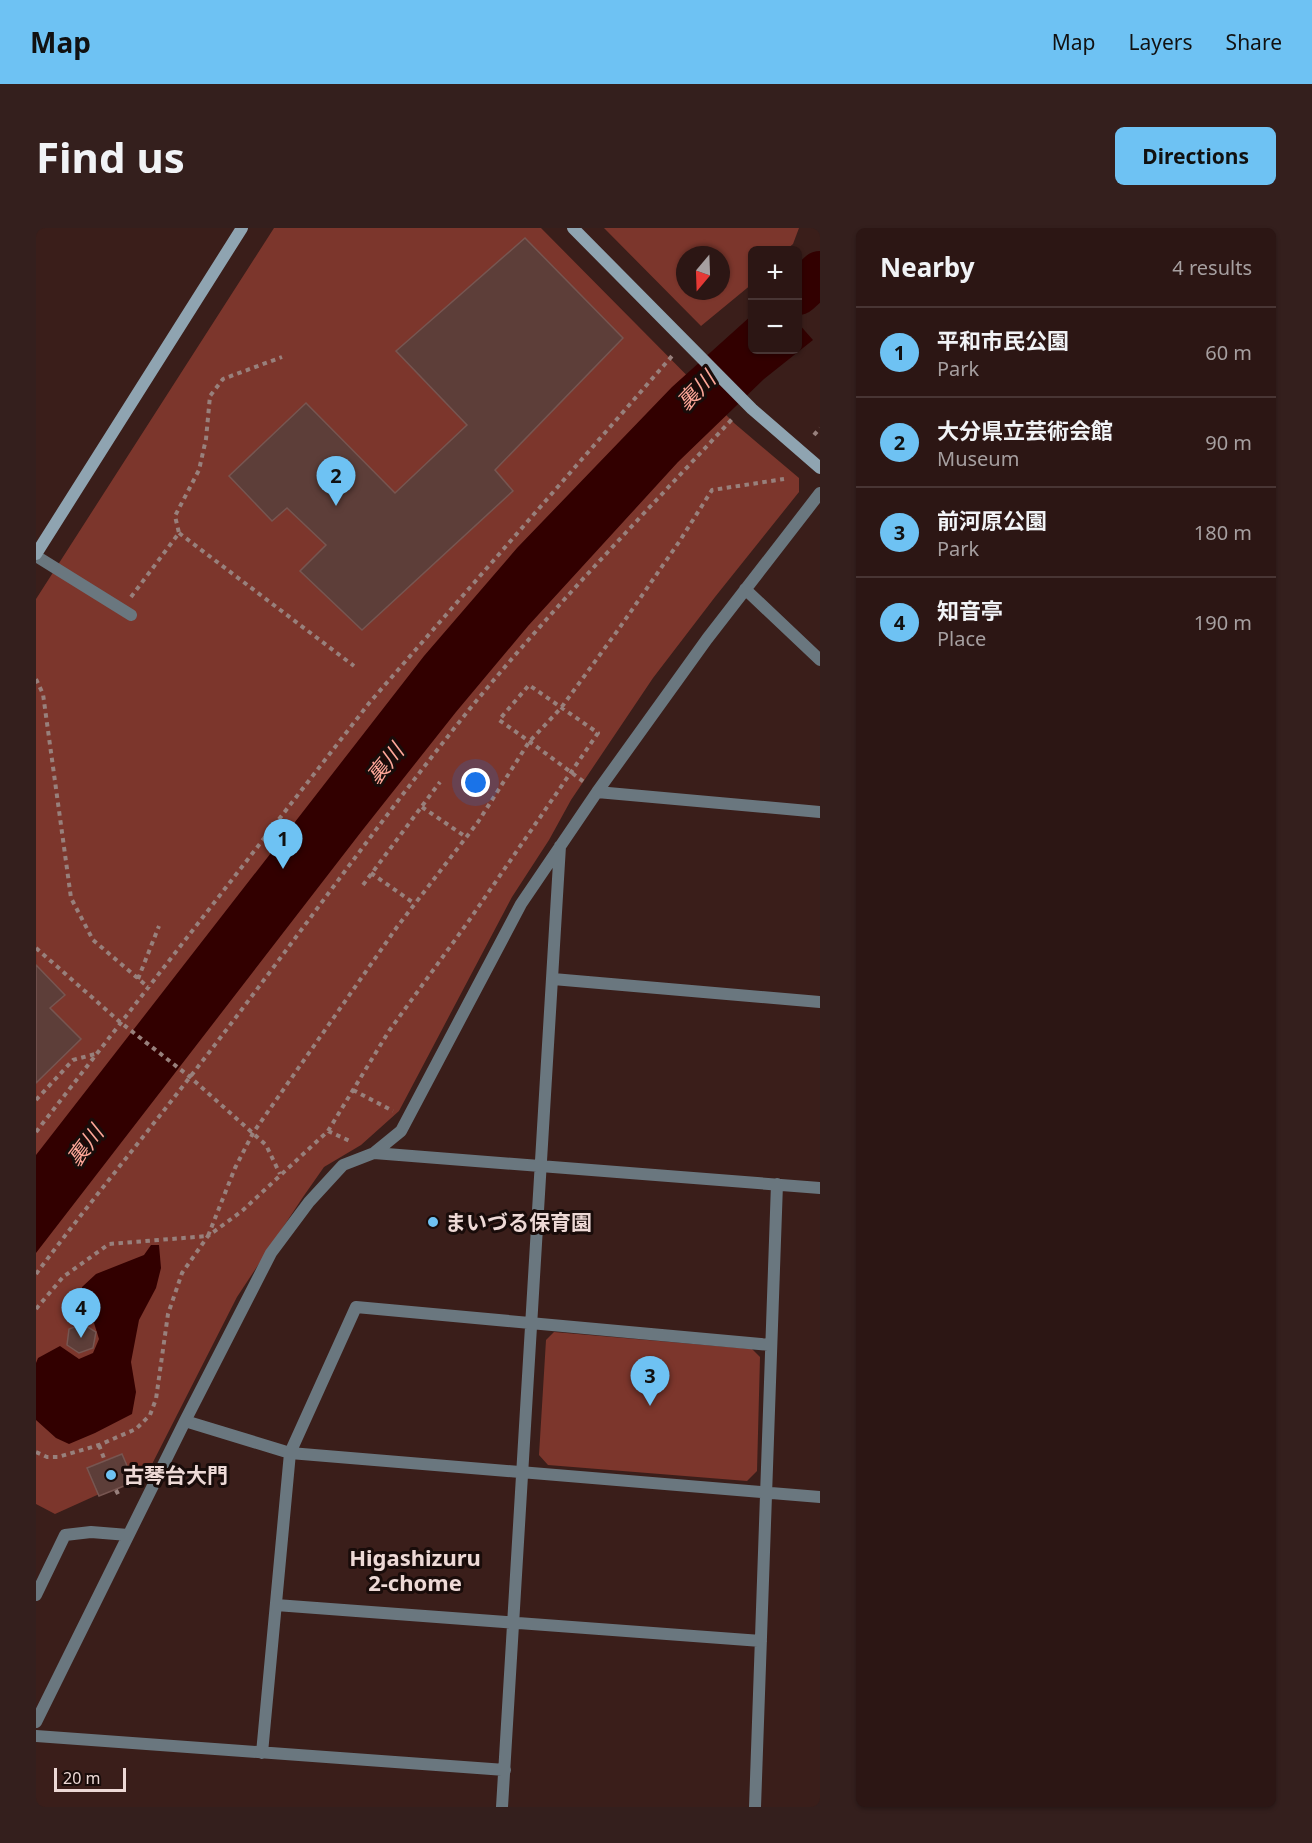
<!DOCTYPE html>
<meta charset="utf-8">
<style>
body{margin:0;font-family:"Noto Sans","Noto Sans JP",sans-serif;background:#341f1d;color:#f1f3f6}
.controls{position:absolute;right:18px;top:18px;display:grid;overflow:hidden;border-radius:9px;box-shadow:0 2px 4px #0004}
.controls button{width:54px;height:54px;display:grid;place-items:center;padding:0;border:0;border-bottom:2px solid #483534;background:#2c1614;color:#f1f3f6;font:30px sans-serif}
.compass{position:absolute;left:640px;top:18px;width:54px;height:54px;border-radius:50%;background:#2c1614;box-shadow:0 2px 4px #0004;rotate:199deg}
.scale{position:absolute;left:18px;bottom:15px;width:72px;box-sizing:border-box;padding-left:6px;border:3px solid #edd9d6;border-top:0;font-size:16px;line-height:21px;white-space:nowrap;color:#edd9d6;-webkit-text-stroke:4px #190c0a;paint-order:stroke}
.you{position:absolute;left:440px;top:555px;width:21px;height:21px;margin:-15px;border:4px solid #fff;border-radius:50%;background:#1a73e8;box-shadow:0 0 0 9px #1a73e833}
.badge{display:grid;place-items:center;width:39px;height:39px;border-radius:50%;background:#6ec2f3;color:#111;font-size:20px;font-weight:700}
.pin{position:absolute;translate:-50% -50px;filter:drop-shadow(0 2px 3px #0008)}
.pin::after{content:'';position:absolute;top:32px;width:21px;height:18px;background:inherit;clip-path:polygon(0 0,100% 0,50% 100%)}
.list{margin:0;padding:0;list-style:none}
h2{display:flex;justify-content:space-between;align-items:center;height:78px;margin:0;padding:0 24px;font-size:26px}
h2 small{font-size:20px;font-weight:400;color:#a69fa0}
.list li{display:grid;grid-template-columns:39px 1fr auto;gap:18px;align-items:center;box-sizing:border-box;height:90px;padding:0 24px;border-top:2px solid #483534}
.list b{display:block;font-size:22px;white-space:nowrap}
.list p{margin:0;font-size:20px;white-space:nowrap;color:#a69fa0}
.list em{font-size:20px;font-style:normal;color:#a69fa0}
.map{position:relative;flex:none;width:784px;height:1579px;overflow:hidden;border-radius:9px}
header{display:flex;align-items:center;gap:36px;box-sizing:border-box;height:84px;padding:0 30px;background:#6ec2f3;color:#111}
header strong{font-size:28px}
nav{display:flex;gap:33px;margin-inline-start:auto;font-size:21px}
.intro{display:flex;align-items:center;justify-content:space-between;box-sizing:border-box;height:144px;padding:0 36px}
h1{margin:0;font-size:42px}
.button{padding:15px 27px;border-radius:9px;background:#6ec2f3;color:#111;font-size:21px;font-weight:700}
main{display:flex;gap:36px;padding:0 36px}
aside{flex:1;background:#2c1614;border-radius:9px;box-shadow:0 2px 4px #0004}
.map>svg:first-child{display:block}
.green{fill:#7c362c;fill-rule:evenodd}
.water{fill:#320000}
.lines{fill:none;stroke-linecap:round;stroke-linejoin:round}
.river{stroke:#320000;stroke-width:44}
.building{fill:#5d3e39;stroke:#775651;stroke-width:1.5}
.path{stroke:#98807c;stroke-width:4;stroke-dasharray:4.5 4.5;stroke-linecap:butt}
.street{stroke:#6a777f;stroke-width:12}
.secondary{stroke:#8fa4b1;stroke-width:12}
.poi-dot{fill:#6ec2f3;stroke:#190c0a;stroke-width:2}
.labels{text-anchor:middle;dominant-baseline:central;stroke-width:6;stroke-linejoin:round;paint-order:stroke}
.poi-label{font-size:21px;font-weight:bold;fill:#edd9d6;stroke:#190c0a;text-anchor:start}
.water-label{font-size:22px;font-style:italic;fill:#fca698;stroke:#190c0a}
.neighbourhood-label{font-size:22px;font-weight:bold;fill:#edd9d6;stroke:#190c0a}
</style>
<header>
<strong>Map</strong>
<nav><a>Map</a><a>Layers</a><a>Share</a></nav>
</header>
<div class="intro"><h1>Find us</h1><a class="button">Directions</a></div>
<main>
<div class="map">
<svg width="784" height="1579" viewBox="0 0 784 1579">
<rect width="100%" height="100%" fill="#3a1e1a"/>
<!-- green -->
<path class="green" d="M 238,0 L 505,0 L 698,195 L 763,250 L 763,264 L 679,369 L 617,450 L 535,572 L 513,612 L 476,669 L 363,883 L 325,917 L 288,939 L 267,969 L 201,1069 L 112,1244 L 19,1286 L 0,1276 L 0,371 Z
M 568,0 L 763,0 L 757,16 L 750,22 L 716,22 L 716,56 L 665,98 ZM 649,27 L 685,27 L 685,63 L 649,63 Z
M 518,1104 L 716,1121 L 724,1129 L 721,1243 L 711,1253 L 512,1237 L 503,1227 L 510,1112 Z"/>
<!-- water -->
<path class="water" d="M 716,87 L 716,122 L 762,122 L 762,95 L 777,112 L 728,151 L 642,234 L 492,398 L 420,484 L 325,604 L 0,1025 L 0,927 L 388,428 L 481,320 L 636,159 Z
M 115,1017 L 123,1017 L 125,1040 L 120,1060 L 103,1092 L 95,1134 L 100,1164 L 96,1186 L 59,1205 L 33,1216 L 20,1210 L 0,1192 L 0,1135 L 2,1130 L 24,1118 L 43,1131 L 57,1125 L 63,1111 L 58,1095 L 45,1079 L 46,1059 L 60,1046 L 108,1027 Z"/>
<g class="lines">
<!-- river -->
<path class="river" d="M 762,65 L 784,45"/>
</g>
<!-- building -->
<path class="building" d="M 489,10 L 587,110 L 459,242 L 477,263 L 326,402 L 264,343 L 290,317 L 251,280 L 236,293 L 193,248 L 270,175 L 359,265 L 431,197 L 360,123 Z
M 0,737 L 29,767 L 14,780 L 45,811 L 0,855 Z
M 47,1096 L 60,1104 L 57,1120 L 43,1125 L 31,1117 L 33,1101 Z
M 86,1226 L 98,1254 L 63,1268 L 51,1240 Z"/>
<g class="lines">
<!-- path -->
<path class="path" d="M 778,207 L 784,200
M 143,305 L 318,438
M 95,369 L 143,305 L 139,288 L 163,242 L 170,211 L 174,168 L 187,151 L 246,129
M 0,451 L 7,466 L 35,670 L 57,712 L 112,759
M 386,579 L 430,609
M 335,645 L 379,676
M 327,657 L 404,554
M 0,720 L 84,794 L 154,849 L 230,917 L 244,946
M 102,751 L 123,698
M 317,862 L 357,883
M 0,872 L 37,832 L 59,826
M 292,903 L 316,914
M 0,904 L 334,474 L 636,128
M 0,1046 C 50,979 103,915 154,849 C 250,726 339,598 437,477 C 519,377 610,284 698,189
M 0,1081 L 27,1049 L 73,1016 L 172,1008 L 199,940 L 217,905 L 361,699 L 442,594 L 493,514 L 525,480 L 582,402 L 643,314 L 676,262 L 748,251
M 63,1217 L 69,1233
M 0,1224 L 11,1229 L 22,1229 L 63,1217 L 100,1201 L 114,1187 L 120,1171 L 132,1086 L 146,1045 L 172,1008 L 206,983 L 292,903 L 353,803 L 432,694 L 562,505 L 493,457 L 463,492 C 492,512 520,533 548,554
M 80,1262 L 84,1270"/>
<!-- street -->
<path class="street" d="M 0,328 L 95,387
M 709,361 L 784,432
M 561,564 L 784,584
M 517,751 L 784,774
M 338,925 L 784,960
M 149,1193 L 254,1225 L 784,1269
M 0,1367 L 29,1307 L 55,1304 L 92,1307
M 240,1377 L 725,1413
M 0,1494 L 149,1193 L 235,1025 L 273,974 L 307,937 L 338,925 L 365,903 L 485,676 L 561,564 L 671,411 L 784,265
M 0,1508 L 469,1542
M 226,1525 L 254,1225 L 320,1079 L 735,1117
M 466,1579 L 524,618
M 719,1579 L 741,956"/>
<!-- secondary -->
<path class="secondary" d="M 537,0 L 716,181 L 784,240
M 0,326 L 206,0"/>
</g>
<!-- markers -->
<g class="poi-dot">
<circle cx="397" cy="994" r="6"/>
<circle cx="75" cy="1247" r="6"/>
</g>
<g class="labels">
<!-- poi labels -->
<g class="poi-label">
<text x="409" y="994">まいづる保育園</text>
<text x="87" y="1247">古琴台大門</text>
</g>
<!-- water labels -->
<g class="water-label">
<text transform="translate(659 162) rotate(-46)">裏川</text>
<text transform="translate(348 535) rotate(-51)">裏川</text>
<text transform="translate(48 917) rotate(-53)">裏川</text>
</g>
<!-- neighbourhood labels -->
<g class="neighbourhood-label">
<text x="379" y="1329">Higashizuru<tspan x="379" dy="25">2-chome</tspan></text>
</g>
</g>
</svg>
<div class="controls">
<button>+</button>
<button>−</button>
</div>
<svg class="compass" viewBox="-18 -18 36 36"><path d="M0-13l5 13h-10z" fill="#e53935"/><path d="M0 13l5-13h-10z" fill="#a69fa0"/></svg>
<div class="scale">20 m</div>
<div class="you"></div>
<div class="pin badge" style="left:247px;top:641px">1</div>
<div class="pin badge" style="left:300px;top:278px">2</div>
<div class="pin badge" style="left:614px;top:1178px">3</div>
<div class="pin badge" style="left:45px;top:1110px">4</div>
</div>
<aside>
<h2>Nearby<small>4 results</small></h2>
<ul class="list">
<li><span class="badge">1</span><div><b>平和市民公園</b><p>Park</p></div><em>60 m</em></li>
<li><span class="badge">2</span><div><b>大分県立芸術会館</b><p>Museum</p></div><em>90 m</em></li>
<li><span class="badge">3</span><div><b>前河原公園</b><p>Park</p></div><em>180 m</em></li>
<li><span class="badge">4</span><div><b>知音亭</b><p>Place</p></div><em>190 m</em></li>
</ul>
</aside>
</main>
